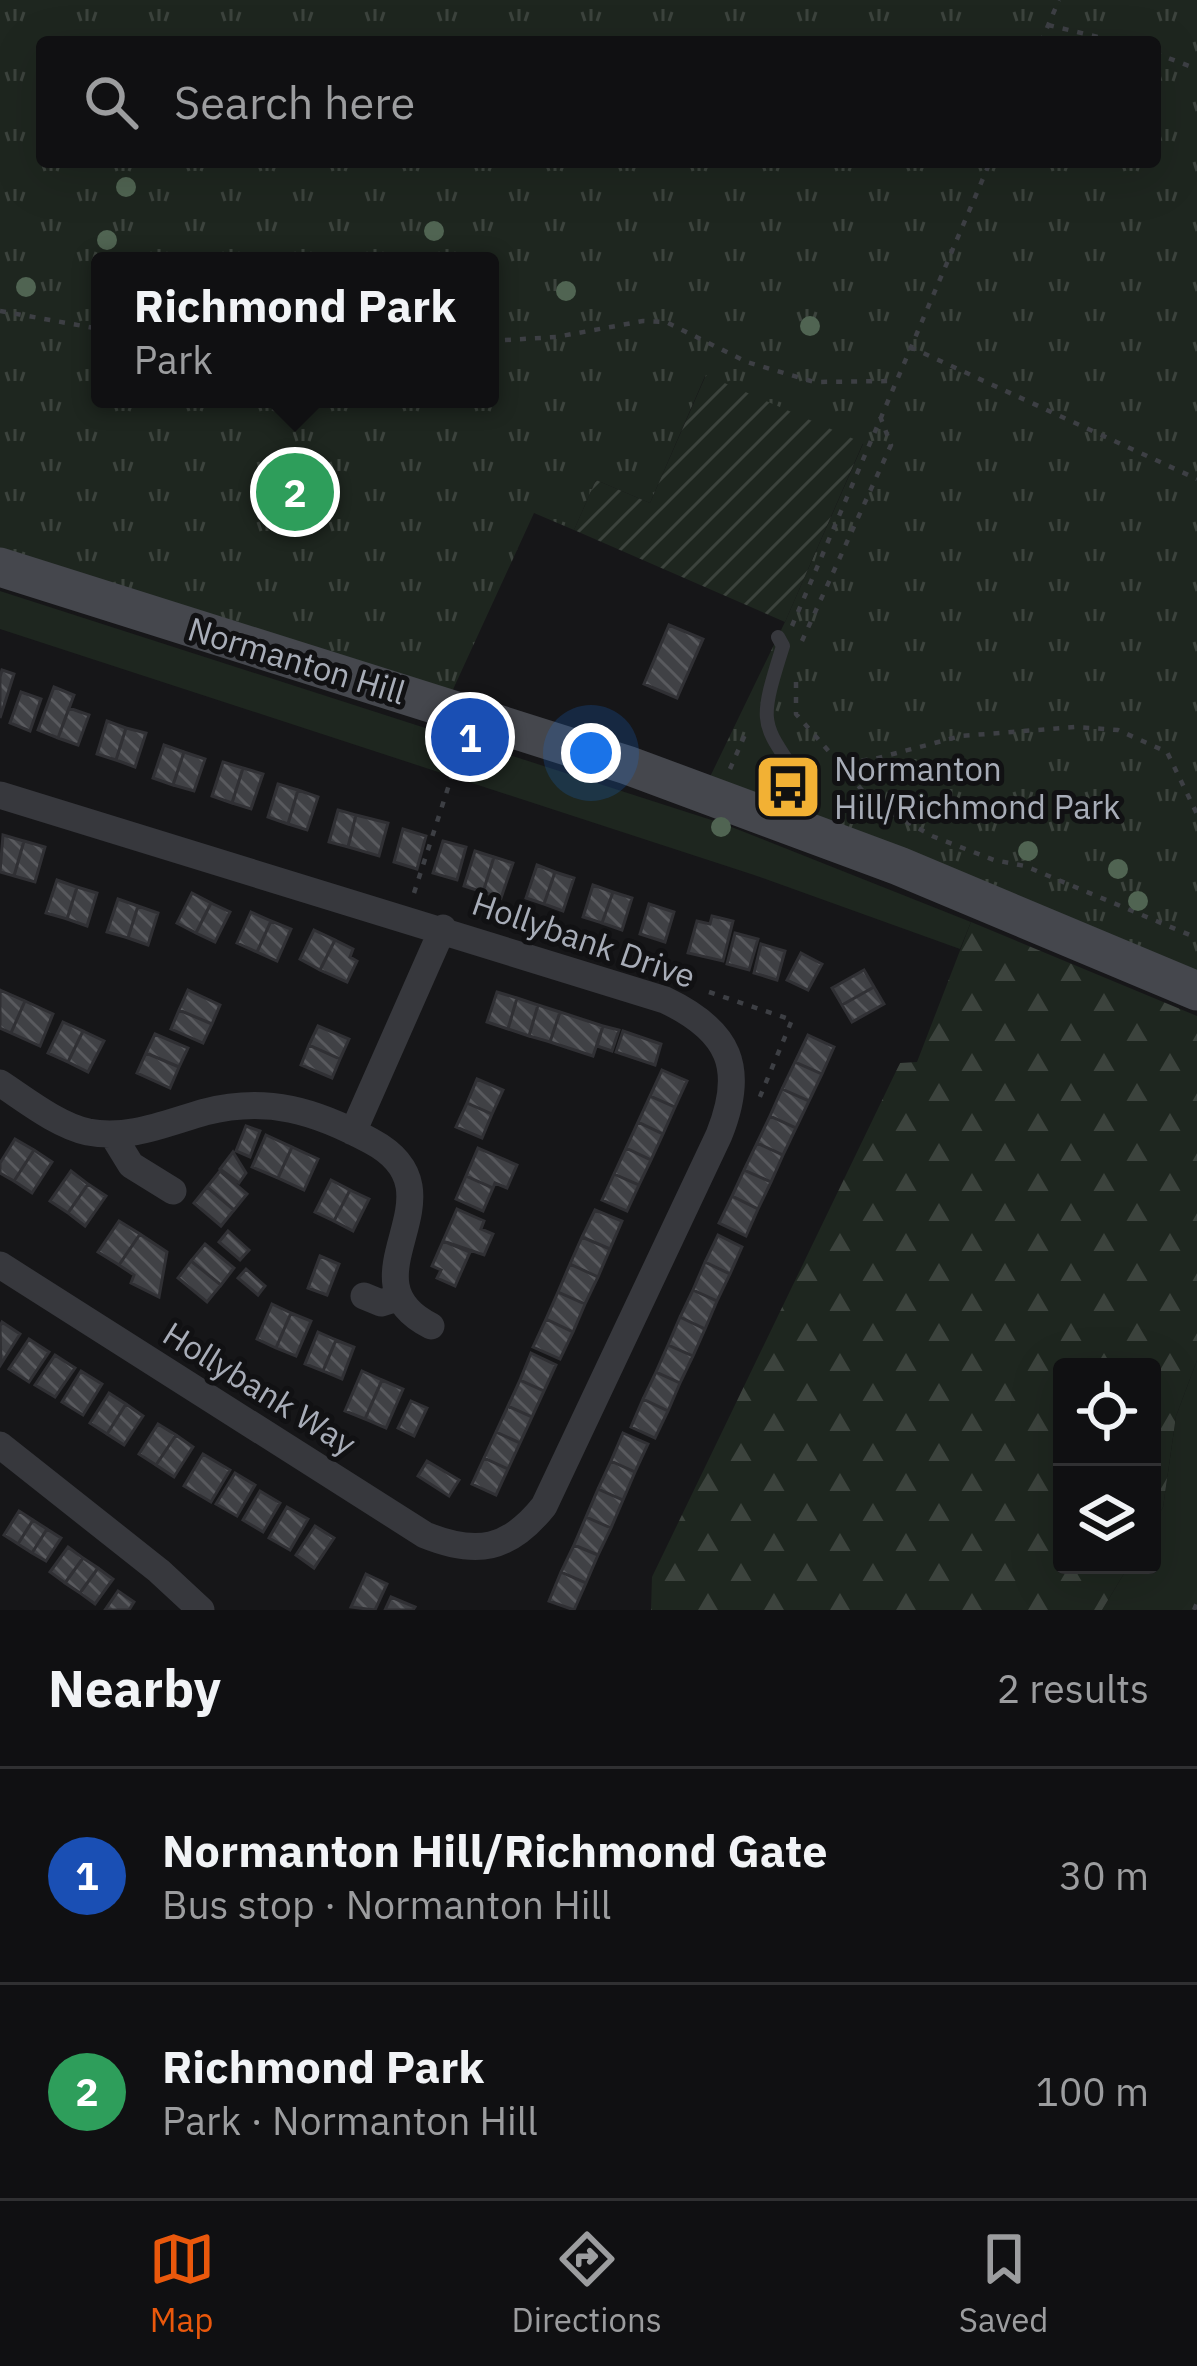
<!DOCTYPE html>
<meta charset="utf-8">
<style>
body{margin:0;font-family:"IBM Plex Sans",sans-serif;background:#1e1e20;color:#f1f3f6}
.controls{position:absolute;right:36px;bottom:36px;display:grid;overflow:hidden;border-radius:12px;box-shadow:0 12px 48px #0002}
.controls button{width:108px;height:108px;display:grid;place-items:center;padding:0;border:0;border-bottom:3px solid #303032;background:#101012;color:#f1f3f6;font:60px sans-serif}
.you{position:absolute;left:591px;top:753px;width:42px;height:42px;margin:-30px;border:9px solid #fff;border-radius:50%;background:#1a73e8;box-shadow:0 0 0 18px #1a73e833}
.badge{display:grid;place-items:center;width:78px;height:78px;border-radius:50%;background:#ea580c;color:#fff;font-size:39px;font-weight:700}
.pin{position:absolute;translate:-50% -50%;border:6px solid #fff;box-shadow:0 3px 12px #0006}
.popup{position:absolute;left:91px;top:252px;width:408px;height:156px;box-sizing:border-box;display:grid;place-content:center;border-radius:12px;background:#101012;filter:drop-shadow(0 3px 9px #0005);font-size:39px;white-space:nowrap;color:#9c9d9f}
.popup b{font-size:45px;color:#f1f3f6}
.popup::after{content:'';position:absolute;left:50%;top:100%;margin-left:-24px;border:24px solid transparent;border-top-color:#101012}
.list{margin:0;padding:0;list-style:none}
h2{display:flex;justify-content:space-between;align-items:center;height:156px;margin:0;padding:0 48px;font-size:51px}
h2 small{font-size:39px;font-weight:400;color:#9c9d9f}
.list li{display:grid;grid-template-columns:78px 1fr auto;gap:36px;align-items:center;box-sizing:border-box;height:216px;padding:0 48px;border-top:3px solid #303032}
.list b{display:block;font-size:45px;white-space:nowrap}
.list p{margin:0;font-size:39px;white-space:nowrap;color:#9c9d9f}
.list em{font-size:39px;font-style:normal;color:#9c9d9f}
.icon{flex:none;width:66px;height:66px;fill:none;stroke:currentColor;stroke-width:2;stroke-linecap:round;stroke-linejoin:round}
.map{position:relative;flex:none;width:1197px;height:1610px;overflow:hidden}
.search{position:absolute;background:#101012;box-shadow:0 12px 48px #0002;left:36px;right:36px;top:36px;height:132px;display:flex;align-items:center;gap:30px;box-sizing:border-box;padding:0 42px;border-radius:12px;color:#9c9d9f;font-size:45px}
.sheet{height:588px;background:#101012}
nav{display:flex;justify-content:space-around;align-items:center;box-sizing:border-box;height:168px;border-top:3px solid #303032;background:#101012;font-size:33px;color:#9c9d9f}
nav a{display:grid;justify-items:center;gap:6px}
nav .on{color:#ea580c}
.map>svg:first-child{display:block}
.grass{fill:#1e261f}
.forest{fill:url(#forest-firs)}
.park{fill:url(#park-tufts);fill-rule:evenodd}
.garden{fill:url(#garden-furrows)}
.building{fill:url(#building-back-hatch);stroke:#303034;stroke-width:3}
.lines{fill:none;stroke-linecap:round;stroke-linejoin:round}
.path{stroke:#3d3f44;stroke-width:4.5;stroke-dasharray:6 9;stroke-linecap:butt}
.lane{stroke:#37383d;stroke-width:14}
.street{stroke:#37383d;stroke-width:27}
.secondary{stroke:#45474d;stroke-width:39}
.tree{fill:#506452}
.labels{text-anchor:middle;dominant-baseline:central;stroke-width:10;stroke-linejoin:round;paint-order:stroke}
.street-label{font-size:33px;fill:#a8adb8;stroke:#111113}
.poi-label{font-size:33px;fill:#a8adb8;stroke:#111113;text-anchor:start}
</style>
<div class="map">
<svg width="1197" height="1610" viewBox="0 0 1197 1610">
<defs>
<pattern id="forest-firs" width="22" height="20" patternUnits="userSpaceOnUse" patternTransform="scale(3)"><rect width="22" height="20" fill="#1e261f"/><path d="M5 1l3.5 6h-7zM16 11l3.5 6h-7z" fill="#3c433d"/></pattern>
<pattern id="park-tufts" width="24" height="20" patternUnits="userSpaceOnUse" patternTransform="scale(3)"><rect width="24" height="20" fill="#1e261f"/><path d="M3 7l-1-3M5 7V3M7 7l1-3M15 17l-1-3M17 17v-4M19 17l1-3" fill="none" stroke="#3c433d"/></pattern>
<pattern id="garden-furrows" width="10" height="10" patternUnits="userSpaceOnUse" patternTransform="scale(3)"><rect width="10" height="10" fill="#1e261f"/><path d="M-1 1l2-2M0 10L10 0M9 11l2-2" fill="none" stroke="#3c433d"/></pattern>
<pattern id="building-back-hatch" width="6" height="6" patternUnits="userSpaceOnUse" patternTransform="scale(3)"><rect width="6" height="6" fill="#404145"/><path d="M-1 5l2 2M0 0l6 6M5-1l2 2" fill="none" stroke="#595a5e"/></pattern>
</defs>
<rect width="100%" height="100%" fill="#161618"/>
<!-- grass -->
<path class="grass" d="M 0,591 L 724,824 L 971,922 L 960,949 L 754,875 L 0,629 Z
M 1197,1360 L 1197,1610 L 1102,1610 L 1129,1565 L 1152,1565 L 1152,1526 L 1163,1507 L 1176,1416 Z"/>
<!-- forest -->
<path class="forest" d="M 971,922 L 1197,1016 L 1197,1360 L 1176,1416 L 1163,1507 L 1152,1526 L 1152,1367 L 1062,1367 L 1062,1565 L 1129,1565 L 1102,1610 L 651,1610 L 652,1577 L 900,1063 L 917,1062 Z"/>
<!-- park -->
<path class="park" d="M 0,0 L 1197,0 L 1197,983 L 708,781 L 785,622 L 863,444 L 705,376 L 650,503 L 596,480 L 574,530 L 534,513 L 450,696 L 0,555 ZM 42,42 L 1155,42 L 1155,162 L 42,162 ZM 100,261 L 490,261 L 490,399 L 100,399 Z"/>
<!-- garden -->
<path class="garden" d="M 706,375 L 863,443 L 785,622 L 574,530 L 596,480 L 650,503 Z"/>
<!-- building -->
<path class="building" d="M 669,625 L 703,639 L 677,698 L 644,684 Z
M 2,670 L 14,674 L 0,718 L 0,677 Z
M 54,687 L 74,695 L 58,738 L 38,730 Z
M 21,692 L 41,699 L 30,731 L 10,723 Z
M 69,708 L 89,715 L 78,745 L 58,738 Z
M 107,721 L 126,728 L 116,760 L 97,754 Z
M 126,728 L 146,733 L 135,767 L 116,760 Z
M 164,745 L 184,752 L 173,785 L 153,778 Z
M 184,752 L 205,759 L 194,791 L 173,785 Z
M 223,762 L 243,768 L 232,803 L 212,796 Z
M 243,768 L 263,774 L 251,809 L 232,803 Z
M 278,784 L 298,790 L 288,824 L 268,817 Z
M 298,790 L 318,797 L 307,830 L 288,824 Z
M 338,810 L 356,815 L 348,847 L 329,842 Z
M 356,815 L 388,823 L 379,856 L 348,847 Z
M 403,829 L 426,836 L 417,869 L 394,862 Z
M 3,835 L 24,841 L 14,876 L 0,872 Z
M 24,841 L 45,847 L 35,882 L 14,876 Z
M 443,841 L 466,847 L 457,880 L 433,873 Z
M 475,851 L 494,857 L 483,892 L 464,886 Z
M 494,857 L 513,863 L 501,898 L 483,892 Z
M 537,865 L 555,872 L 544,904 L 526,898 Z
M 555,872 L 574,878 L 563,911 L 544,904 Z
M 57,880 L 77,887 L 67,919 L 46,913 Z
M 593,885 L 613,892 L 602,923 L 583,917 Z
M 77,887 L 97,893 L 87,926 L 67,919 Z
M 613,892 L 632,898 L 622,930 L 602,923 Z
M 192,893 L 211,903 L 196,933 L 177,923 Z
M 118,899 L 138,906 L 128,938 L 107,932 Z
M 211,903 L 230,912 L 215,942 L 196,933 Z
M 649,904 L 674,912 L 665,942 L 640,934 Z
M 138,906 L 158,913 L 148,945 L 128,938 Z
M 251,912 L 271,921 L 257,952 L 237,943 Z
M 712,916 L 733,921 L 723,961 L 688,953 L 697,921 L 710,924 Z
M 271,921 L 291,929 L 277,961 L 257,952 Z
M 314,930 L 335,940 L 320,970 L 300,959 Z
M 735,933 L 758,939 L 749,970 L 727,964 Z
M 335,940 L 353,949 L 350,957 L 357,961 L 347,982 L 320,970 Z
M 761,944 L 785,951 L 777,980 L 754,973 Z
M 801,953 L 822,964 L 808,990 L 787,980 Z
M 864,970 L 874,987 L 842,1005 L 832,988 Z
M 874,987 L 884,1004 L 852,1022 L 842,1005 Z
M 0,990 L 25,1001 L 11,1033 L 0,1028 Z
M 188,990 L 220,1005 L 212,1024 L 179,1010 Z
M 497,992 L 517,998 L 508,1029 L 487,1022 Z
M 517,998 L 538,1005 L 529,1036 L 508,1029 Z
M 25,1001 L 53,1014 L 40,1046 L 11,1033 Z
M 538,1005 L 560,1012 L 550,1042 L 529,1036 Z
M 179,1010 L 212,1024 L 203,1043 L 171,1029 Z
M 560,1012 L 603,1026 L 593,1056 L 550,1042 Z
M 63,1022 L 83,1031 L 68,1062 L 48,1053 Z
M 318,1026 L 349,1039 L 340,1059 L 309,1045 Z
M 603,1026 L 619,1030 L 612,1051 L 597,1046 Z
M 83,1031 L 104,1041 L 88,1072 L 68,1062 Z
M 623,1031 L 661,1044 L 655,1065 L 616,1052 Z
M 155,1034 L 188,1048 L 179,1067 L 146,1053 Z
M 808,1035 L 834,1047 L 822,1074 L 795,1062 Z
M 309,1045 L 340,1059 L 332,1078 L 301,1065 Z
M 146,1053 L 179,1067 L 170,1088 L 137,1073 Z
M 795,1062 L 822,1074 L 809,1101 L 782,1089 Z
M 662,1070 L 687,1081 L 675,1107 L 650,1096 Z
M 477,1079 L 503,1090 L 492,1114 L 467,1103 Z
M 782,1089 L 809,1101 L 796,1128 L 770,1116 Z
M 650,1096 L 675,1107 L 663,1134 L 638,1122 Z
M 467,1103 L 492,1114 L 482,1138 L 456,1127 Z
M 770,1116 L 796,1128 L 783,1155 L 757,1143 Z
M 638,1122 L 663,1134 L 651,1160 L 626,1148 Z
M 246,1126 L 260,1131 L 250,1157 L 236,1151 Z
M 266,1135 L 292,1147 L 278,1178 L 252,1167 Z
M 15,1139 L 34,1150 L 14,1181 L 0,1173 L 0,1163 Z
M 757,1143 L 783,1155 L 771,1182 L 744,1170 Z
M 292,1147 L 318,1159 L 304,1190 L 278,1178 Z
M 478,1148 L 517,1165 L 507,1188 L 495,1183 L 493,1188 L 466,1176 Z
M 626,1148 L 651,1160 L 639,1185 L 614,1174 Z
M 34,1150 L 52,1162 L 32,1193 L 14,1181 Z
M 233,1152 L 246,1173 L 239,1183 L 220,1169 Z
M 744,1170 L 771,1182 L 758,1209 L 732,1196 Z
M 71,1171 L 88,1184 L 68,1213 L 50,1201 Z
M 220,1171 L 247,1194 L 234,1210 L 207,1187 Z
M 614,1174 L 639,1185 L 627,1211 L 602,1200 Z
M 466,1176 L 493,1188 L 483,1211 L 456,1199 Z
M 331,1180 L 350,1190 L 334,1221 L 315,1212 Z
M 88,1184 L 106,1196 L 85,1226 L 68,1213 Z
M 207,1187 L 234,1210 L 221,1226 L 194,1203 Z
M 350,1190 L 369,1199 L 353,1231 L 334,1221 Z
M 732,1196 L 758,1209 L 746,1236 L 719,1223 Z
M 457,1209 L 484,1221 L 481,1229 L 493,1234 L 484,1255 L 443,1241 Z
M 595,1210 L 622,1221 L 610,1249 L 582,1237 Z
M 119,1221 L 140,1234 L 119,1265 L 98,1252 Z
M 228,1231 L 249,1250 L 240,1260 L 219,1242 Z
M 140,1234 L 167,1252 L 159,1297 L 131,1283 L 134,1275 L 119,1265 Z
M 718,1235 L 742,1247 L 730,1274 L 705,1262 Z
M 582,1237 L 610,1249 L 598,1277 L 570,1264 Z
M 443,1241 L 470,1252 L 455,1286 L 437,1278 L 441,1270 L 432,1266 Z
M 205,1244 L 234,1268 L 221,1285 L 191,1261 Z
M 320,1256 L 339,1264 L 327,1295 L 308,1288 Z
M 191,1261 L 221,1285 L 207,1302 L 178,1278 Z
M 705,1262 L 730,1274 L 717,1301 L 693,1290 Z
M 570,1264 L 598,1277 L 585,1304 L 558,1292 Z
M 246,1269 L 265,1286 L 258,1295 L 238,1278 Z
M 693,1290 L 717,1301 L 705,1329 L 680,1317 Z
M 558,1292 L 585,1304 L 573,1332 L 546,1319 Z
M 272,1304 L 291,1313 L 276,1348 L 257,1339 Z
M 291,1313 L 311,1321 L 296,1356 L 276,1348 Z
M 680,1317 L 705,1329 L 693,1356 L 668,1345 Z
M 546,1319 L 573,1332 L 560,1359 L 533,1347 Z
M 2,1322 L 20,1334 L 1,1364 L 0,1326 Z
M 318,1332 L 336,1340 L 323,1371 L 305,1364 Z
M 29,1339 L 49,1352 L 29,1382 L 9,1369 Z
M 336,1340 L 354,1347 L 342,1379 L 323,1371 Z
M 668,1345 L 693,1356 L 680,1383 L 656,1372 Z
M 531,1353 L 556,1365 L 544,1391 L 520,1380 Z
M 55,1355 L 75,1368 L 55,1397 L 35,1385 Z
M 81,1371 L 102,1384 L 83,1415 L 62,1402 Z
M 362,1371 L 382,1380 L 365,1419 L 345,1411 Z
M 656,1372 L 680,1383 L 668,1411 L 643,1399 Z
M 382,1380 L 403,1389 L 386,1428 L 365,1419 Z
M 520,1380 L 544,1391 L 532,1417 L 508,1406 Z
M 109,1393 L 126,1404 L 107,1434 L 90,1423 Z
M 643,1399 L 668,1411 L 655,1438 L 631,1427 Z
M 411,1401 L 427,1408 L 414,1436 L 398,1428 Z
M 126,1404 L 143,1416 L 124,1445 L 107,1434 Z
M 508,1406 L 532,1417 L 520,1443 L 496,1432 Z
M 158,1424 L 176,1435 L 156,1465 L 139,1454 Z
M 496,1432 L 520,1443 L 508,1469 L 484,1458 Z
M 623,1433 L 648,1444 L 635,1472 L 611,1461 Z
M 176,1435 L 193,1447 L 174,1477 L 156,1465 Z
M 203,1454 L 230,1470 L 211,1502 L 184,1486 Z
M 484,1458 L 508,1469 L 496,1495 L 472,1484 Z
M 427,1461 L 459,1480 L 449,1496 L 418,1476 Z
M 611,1461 L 635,1472 L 623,1500 L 598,1489 Z
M 235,1473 L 255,1485 L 237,1516 L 216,1504 Z
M 598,1489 L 623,1500 L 611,1528 L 586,1517 Z
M 260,1491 L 280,1503 L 263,1532 L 243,1520 Z
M 287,1507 L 308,1519 L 290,1550 L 269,1538 Z
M 19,1511 L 33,1520 L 18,1544 L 4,1535 Z
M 586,1517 L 611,1528 L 598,1555 L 574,1545 Z
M 33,1520 L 47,1529 L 32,1553 L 18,1544 Z
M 315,1526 L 334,1538 L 314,1568 L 296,1555 Z
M 47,1529 L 61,1538 L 46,1561 L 32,1553 Z
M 574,1545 L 598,1555 L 586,1583 L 561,1572 Z
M 68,1547 L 83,1558 L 65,1583 L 50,1572 Z
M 83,1558 L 98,1568 L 80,1593 L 65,1583 Z
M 98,1568 L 113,1579 L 95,1604 L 80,1593 Z
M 561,1572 L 586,1583 L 574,1610 L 549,1601 Z
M 366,1574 L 387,1584 L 375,1610 L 351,1607 Z
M 118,1591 L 134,1602 L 129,1610 L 105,1610 Z
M 391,1597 L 415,1607 L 413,1610 L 385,1610 Z"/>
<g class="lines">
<!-- path -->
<path class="path" d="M 1048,25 L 1119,42
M 1041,42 L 1059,0
M 1155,53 L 1197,69
M 0,311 L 100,329
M 490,341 L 556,337 L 643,321 L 666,322 L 747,362 L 814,382 L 896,381
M 910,347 L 1197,479
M 792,626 L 990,162
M 802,641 L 891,445 L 880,416
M 796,682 L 796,714 L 839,763 L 874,759 L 961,736 L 1075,727 L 1118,730 L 1167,752 L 1197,814
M 839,763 L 872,802 L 932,836 L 994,860 L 1025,866 L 1197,938
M 730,769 L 747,730
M 414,893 L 458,757
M 709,992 L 792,1020 L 759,1099
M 1194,1610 L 1197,1603"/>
<!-- lane -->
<path class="lane" d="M 778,637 L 783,646 C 755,734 763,720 808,793 L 797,826"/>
<!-- street -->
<path class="street" d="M 0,795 L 665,1000 C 730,1031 746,1068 719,1135 L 544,1506 C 509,1550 477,1556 425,1535 L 0,1265
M 0,1083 C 26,1100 57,1125 88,1132 C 129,1140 166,1123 205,1112 C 267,1096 316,1111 371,1141 C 470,1194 337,1279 431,1326
M 353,1132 L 443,928
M 112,1134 L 131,1165 L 173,1191
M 364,1296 L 381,1303 L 397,1298
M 0,1445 L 159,1571 L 201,1610"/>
<!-- secondary -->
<path class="secondary" d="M 0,567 L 627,765 L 899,866 L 1197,991"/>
</g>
<!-- trees -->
<g class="tree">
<circle cx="126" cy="187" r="10"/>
<circle cx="434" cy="231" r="10"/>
<circle cx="107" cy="240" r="10"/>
<circle cx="26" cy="287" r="10"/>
<circle cx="566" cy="291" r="10"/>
<circle cx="810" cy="326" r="10"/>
<circle cx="721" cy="827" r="10"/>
<circle cx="1028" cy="851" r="10"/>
<circle cx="1118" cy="869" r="10"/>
<circle cx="1138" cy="901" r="10"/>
</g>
<!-- icons -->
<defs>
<symbol id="bus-square" viewBox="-11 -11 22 22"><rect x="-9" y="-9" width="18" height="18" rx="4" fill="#f2b134" stroke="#111113"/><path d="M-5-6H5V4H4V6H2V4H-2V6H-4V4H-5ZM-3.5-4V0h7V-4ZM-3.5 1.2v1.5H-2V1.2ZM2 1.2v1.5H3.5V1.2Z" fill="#111"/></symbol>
</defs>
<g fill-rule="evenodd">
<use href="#bus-square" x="750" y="749" width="76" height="76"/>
</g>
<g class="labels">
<!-- street labels -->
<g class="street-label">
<text transform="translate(297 660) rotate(17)">Normanton Hill</text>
<text transform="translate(584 939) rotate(19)">Hollybank Drive</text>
<text transform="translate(260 1388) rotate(32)">Hollybank Way</text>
</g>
<!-- poi labels -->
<g class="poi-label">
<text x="834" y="768">Normanton<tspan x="834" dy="38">Hill/Richmond Park</tspan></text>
</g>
</g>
</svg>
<div class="controls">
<button><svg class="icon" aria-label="locate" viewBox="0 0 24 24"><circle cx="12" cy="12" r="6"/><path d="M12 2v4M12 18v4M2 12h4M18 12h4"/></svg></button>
<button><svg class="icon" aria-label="layers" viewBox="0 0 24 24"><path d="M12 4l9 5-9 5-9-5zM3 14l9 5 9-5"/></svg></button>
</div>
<div class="you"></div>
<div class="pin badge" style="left:470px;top:737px;background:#1a4fb4">1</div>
<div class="pin badge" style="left:295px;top:492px;background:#2e9e5b">2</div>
<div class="popup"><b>Richmond Park</b>Park</div>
<div class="search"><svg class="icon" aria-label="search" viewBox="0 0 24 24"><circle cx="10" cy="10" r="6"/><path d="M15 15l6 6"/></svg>Search here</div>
</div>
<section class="sheet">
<h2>Nearby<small>2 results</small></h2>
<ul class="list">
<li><span class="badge" style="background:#1a4fb4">1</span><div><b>Normanton Hill/Richmond Gate</b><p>Bus stop · Normanton Hill</p></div><em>30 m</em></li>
<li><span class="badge" style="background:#2e9e5b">2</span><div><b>Richmond Park</b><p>Park · Normanton Hill</p></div><em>100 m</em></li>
</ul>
</section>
<nav>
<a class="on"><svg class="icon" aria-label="map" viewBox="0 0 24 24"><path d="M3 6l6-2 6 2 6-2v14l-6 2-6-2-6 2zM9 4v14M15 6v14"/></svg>Map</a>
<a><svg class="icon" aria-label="directions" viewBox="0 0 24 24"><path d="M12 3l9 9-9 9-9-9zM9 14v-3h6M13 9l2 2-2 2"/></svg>Directions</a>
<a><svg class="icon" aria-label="saved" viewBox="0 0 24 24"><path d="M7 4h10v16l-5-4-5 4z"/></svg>Saved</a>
</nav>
